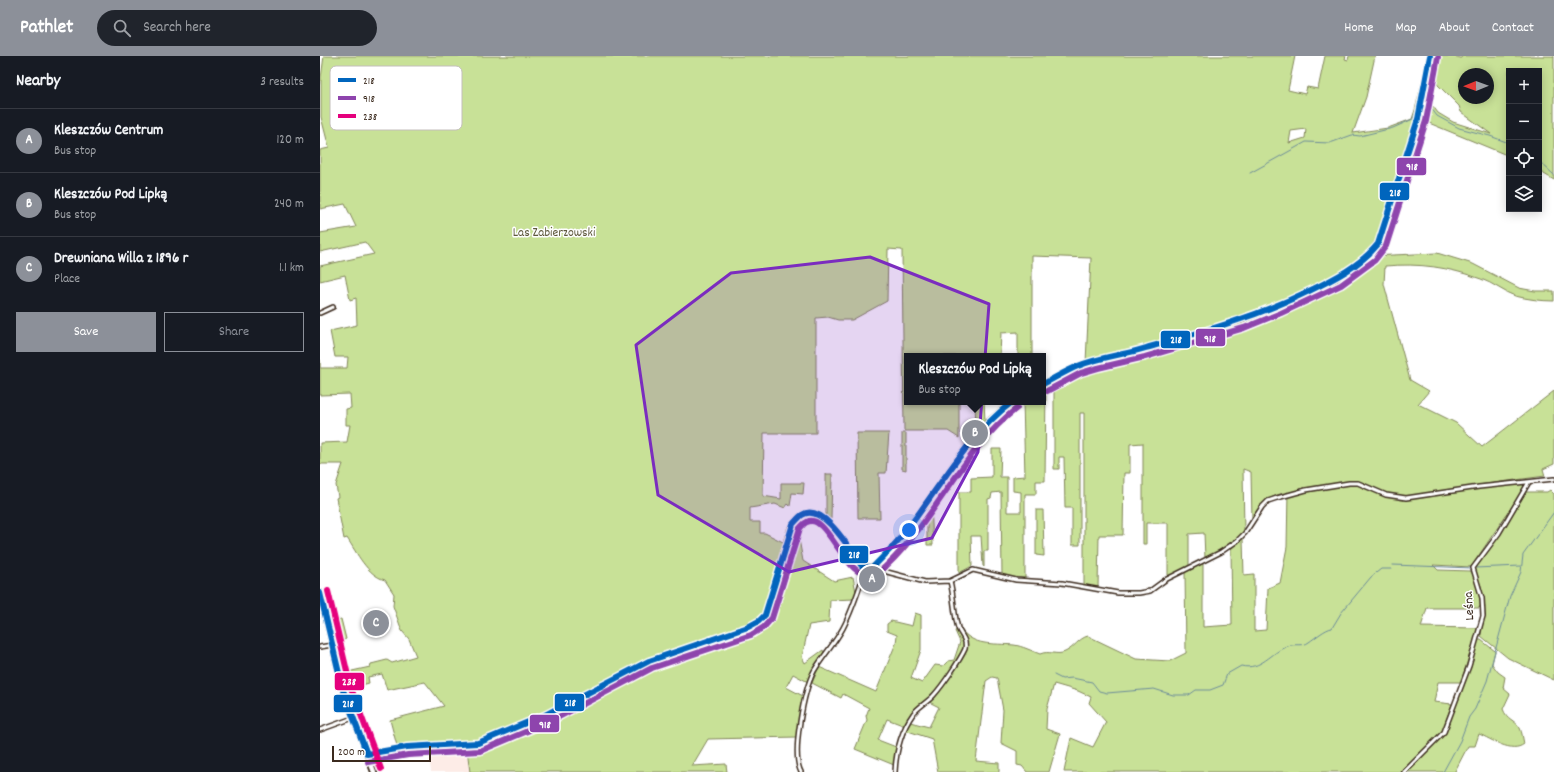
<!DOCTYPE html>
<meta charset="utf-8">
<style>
body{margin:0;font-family:Dekko,sans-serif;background:#20242c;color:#f1f3f6}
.controls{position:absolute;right:12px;top:12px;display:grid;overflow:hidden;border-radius:0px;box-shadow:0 2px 10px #0003}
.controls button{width:36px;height:36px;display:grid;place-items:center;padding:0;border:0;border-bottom:1px solid #363941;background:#171b24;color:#f1f3f6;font:20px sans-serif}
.compass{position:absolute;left:1138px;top:12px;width:36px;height:36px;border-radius:50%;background:#171b24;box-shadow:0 2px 10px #0003;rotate:269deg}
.scale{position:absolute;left:12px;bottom:10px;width:99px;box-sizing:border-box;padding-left:4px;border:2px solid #3b2a1e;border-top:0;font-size:11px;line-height:14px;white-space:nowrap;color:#3b2a1e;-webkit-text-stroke:3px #fff;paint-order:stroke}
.you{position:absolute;left:589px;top:474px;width:14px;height:14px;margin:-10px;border:3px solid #fff;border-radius:50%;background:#1a73e8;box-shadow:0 0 0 6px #1a73e833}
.badge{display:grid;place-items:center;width:26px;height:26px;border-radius:50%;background:#8c9099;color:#fff;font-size:13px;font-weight:700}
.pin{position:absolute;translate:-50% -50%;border:2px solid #fff;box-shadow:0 1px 4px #0006}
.popup{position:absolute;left:584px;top:297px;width:142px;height:52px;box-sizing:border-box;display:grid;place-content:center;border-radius:0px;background:#171b24;filter:drop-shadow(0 1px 3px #0005);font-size:13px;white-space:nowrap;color:#9ea1a6}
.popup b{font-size:15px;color:#f1f3f6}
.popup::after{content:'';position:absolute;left:50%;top:100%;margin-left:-8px;border:8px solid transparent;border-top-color:#171b24}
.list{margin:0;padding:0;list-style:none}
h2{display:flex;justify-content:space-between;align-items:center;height:52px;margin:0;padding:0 16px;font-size:17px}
h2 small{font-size:13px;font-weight:400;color:#9ea1a6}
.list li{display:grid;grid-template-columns:26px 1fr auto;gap:12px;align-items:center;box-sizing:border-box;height:64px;padding:0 16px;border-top:1px solid #363941}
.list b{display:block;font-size:15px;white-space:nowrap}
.list p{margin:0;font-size:13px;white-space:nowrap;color:#9ea1a6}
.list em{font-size:13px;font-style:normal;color:#9ea1a6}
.actions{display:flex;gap:8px;padding:12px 16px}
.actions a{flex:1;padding:9px 0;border:1px solid #8c9099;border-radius:0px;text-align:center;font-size:14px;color:#8c9099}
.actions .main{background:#8c9099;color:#fff}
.icon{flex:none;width:22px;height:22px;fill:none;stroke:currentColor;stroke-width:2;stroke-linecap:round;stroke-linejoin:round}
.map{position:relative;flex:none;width:1234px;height:716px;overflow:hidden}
header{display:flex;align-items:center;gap:24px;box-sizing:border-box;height:56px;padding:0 20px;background:#8c9099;color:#fff}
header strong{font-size:19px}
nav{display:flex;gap:22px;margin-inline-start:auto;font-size:14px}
.search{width:280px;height:36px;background:#20242c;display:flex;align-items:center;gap:10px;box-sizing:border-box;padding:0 14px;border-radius:22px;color:#9ea1a6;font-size:15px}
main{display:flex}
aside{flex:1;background:#171b24}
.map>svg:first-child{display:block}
.built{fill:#fdece7}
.green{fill:#c8e197;stroke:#82865a;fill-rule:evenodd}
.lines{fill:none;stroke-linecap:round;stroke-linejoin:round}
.stream{stroke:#6c8c9a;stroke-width:1}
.street-casing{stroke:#3b2a1e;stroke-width:6}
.secondary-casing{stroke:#3b2a1e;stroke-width:7}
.primary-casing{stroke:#3b2a1e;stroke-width:8}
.street{stroke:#fff;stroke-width:3}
.secondary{stroke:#fff;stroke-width:4}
.primary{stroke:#fff;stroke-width:4.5}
.bus-1-casing{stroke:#fff;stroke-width:9}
.bus-2-casing{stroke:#fff;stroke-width:9}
.bus-3-casing{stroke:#fff;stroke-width:9}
.bus-1{stroke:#0065bd;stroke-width:6}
.bus-2{stroke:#8e44ad;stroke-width:6}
.bus-3{stroke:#e5007d;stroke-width:6}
.marked{fill:#7b2cbf;fill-opacity:0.2;stroke:#7b2cbf;stroke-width:3;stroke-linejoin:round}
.labels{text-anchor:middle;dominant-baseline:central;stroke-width:3;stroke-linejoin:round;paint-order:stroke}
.park-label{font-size:13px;fill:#5e583c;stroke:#fff}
.street-label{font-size:13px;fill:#3b2a1e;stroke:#fff}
.key{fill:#fff;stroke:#c4bfbc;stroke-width:1}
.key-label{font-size:11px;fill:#3b2a1e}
.line-badge{stroke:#fff;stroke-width:1.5}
.badge-label{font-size:11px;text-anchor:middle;font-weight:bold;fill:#fff}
</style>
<header>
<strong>Pathlet</strong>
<div class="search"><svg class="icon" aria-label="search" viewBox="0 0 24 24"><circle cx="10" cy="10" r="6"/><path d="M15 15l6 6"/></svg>Search here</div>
<nav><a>Home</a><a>Map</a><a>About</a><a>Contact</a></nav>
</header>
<main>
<aside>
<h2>Nearby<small>3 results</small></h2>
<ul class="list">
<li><span class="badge">A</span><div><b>Kleszczów Centrum</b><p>Bus stop</p></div><em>120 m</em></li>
<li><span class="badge">B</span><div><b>Kleszczów Pod Lipką</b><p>Bus stop</p></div><em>240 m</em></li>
<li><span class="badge">C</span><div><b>Drewniana Willa z 1896 r</b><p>Place</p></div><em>1.1 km</em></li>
</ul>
<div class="actions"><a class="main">Save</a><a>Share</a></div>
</aside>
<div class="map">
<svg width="1234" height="716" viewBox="0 0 1234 716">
<rect width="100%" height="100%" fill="#fff"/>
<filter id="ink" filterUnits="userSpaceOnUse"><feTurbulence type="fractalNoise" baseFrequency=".025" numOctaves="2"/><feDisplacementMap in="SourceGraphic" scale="8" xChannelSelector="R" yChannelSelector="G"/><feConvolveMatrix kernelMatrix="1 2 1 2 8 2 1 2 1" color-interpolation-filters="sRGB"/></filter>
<g filter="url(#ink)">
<!-- built -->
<path class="built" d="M 108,693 L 146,693 L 150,716 L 111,716 Z"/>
<!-- green -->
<path class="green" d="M 4,0 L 975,0 L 968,34 L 985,38 L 987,31 L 998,33 L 1005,0 L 1026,0 L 1025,3 L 1028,4 L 1029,0 L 1055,0 L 1046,41 L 1033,77 L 1068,72 L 1092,63 L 1095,54 L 1106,7 L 1096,62 L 1058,181 C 1047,197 1032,212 1014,222 C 939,264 849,286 766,306 L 771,202 L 712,200 L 712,300 L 698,300 L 698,276 L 681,277 L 680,300 L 587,300 L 587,346 L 639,346 L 639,382 L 628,375 L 584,375 L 582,194 L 568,193 L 567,245 L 532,264 L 518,264 L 508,261 L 496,262 L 496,377 L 444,377 L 443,440 L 461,443 L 461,427 L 484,427 L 483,438 L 472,437 L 470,450 L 468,448 L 465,452 L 455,448 L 430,452 L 430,466 L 440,466 L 440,477 L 445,477 L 463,486 L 468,470 L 477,472 L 483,505 L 514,525 L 533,521 L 536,536 L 534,543 L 510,544 L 509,566 L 489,569 L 482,601 L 485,607 L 503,594 L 504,599 L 488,626 L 473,618 L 466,631 L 483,640 L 477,681 L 388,683 L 372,710 L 406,708 L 407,716 L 150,716 L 146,686 L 77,690 L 70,664 L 124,650 L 105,626 L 67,634 L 62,618 L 48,621 L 49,627 L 34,631 L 33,636 L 27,638 L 23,617 L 50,611 L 51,608 L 67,604 L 72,607 L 96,600 L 89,583 L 82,575 L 73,550 L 74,538 L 65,524 C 47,519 37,497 27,482 L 24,483 L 16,442 L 18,441 L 16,429 L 23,408 L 0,408 L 0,387 L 27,386 L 30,369 L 26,369 L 26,353 L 31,352 L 30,338 L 0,339 L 0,304 L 0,312 L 27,312 L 28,301 L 15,301 L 10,275 L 37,269 L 36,242 L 30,244 L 25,219 L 0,225 L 0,210 L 54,198 L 45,186 L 0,196 L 0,177 L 36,171 L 25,148 L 0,153 L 0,94 L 9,92 L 1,61 L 1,22 ZM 986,73 L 985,82 L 969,87 L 971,75 Z
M 1112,0 L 1133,0 L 1141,2 L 1142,0 L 1234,0 L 1234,124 L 1219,115 L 1219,15 L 1189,15 L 1189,100 L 1109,67 L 1104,67 L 1101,69 L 1107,42 L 1118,57 L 1133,66 L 1171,78 L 1141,56 L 1139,50 L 1118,29 L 1110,14 ZM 1144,18 L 1168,18 L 1168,42 L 1144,42 Z
M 1117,197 L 1153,208 L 1199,232 L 1215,235 L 1234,235 L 1234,245 C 1221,245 1207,243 1195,240 C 1183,236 1173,227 1161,223 C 1128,211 1100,207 1065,210 L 1064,228 L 1090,324 L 1109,335 L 1098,348 L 1136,367 L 1162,391 L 1234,335 L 1234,408 L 1223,413 L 1225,420 L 1158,429 L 1157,432 L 1202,428 L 1205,431 L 1151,511 L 1113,509 L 1118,514 L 1151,515 L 1158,530 L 1161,549 L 1159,552 L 1107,552 L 1101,571 L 1158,572 L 1141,626 L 1118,626 L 1114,646 L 1132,648 L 1122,676 L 1082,716 L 744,716 L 751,682 L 773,691 L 786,666 L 769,647 L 771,641 L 758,635 L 734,628 L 727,653 L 726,673 L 740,678 L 729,716 L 707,716 L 702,710 L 697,709 L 697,695 L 681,687 L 683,654 L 677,622 L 672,621 L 666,625 L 656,705 L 679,707 L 679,716 L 618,716 L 612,683 L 585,674 L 590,666 L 609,671 L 619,651 L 609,646 L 600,652 L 598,650 L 592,655 L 585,670 L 567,663 L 558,684 L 576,691 L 574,709 L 535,693 L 547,664 L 546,660 L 549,652 L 523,638 L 521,642 L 492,627 L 499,611 L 556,636 L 576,587 L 577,579 L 567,575 L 567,568 L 571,565 L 592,570 L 595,557 L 601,559 L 601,594 L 591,622 L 602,627 L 615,609 L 623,610 L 628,605 L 634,604 L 640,586 L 635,575 L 640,572 C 653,591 673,587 694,589 C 702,590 712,595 720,598 C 729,594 737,600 745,596 C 754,592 759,582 768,580 L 816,603 L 850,605 L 866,597 L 865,516 L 883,507 L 883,571 L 912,569 L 911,493 L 923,482 L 924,519 L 934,518 L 934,575 L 946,574 L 948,532 L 960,527 L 967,491 L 968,436 C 948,440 943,447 932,464 L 931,416 L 923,413 L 924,475 L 915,485 L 885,503 L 884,477 L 869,478 L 869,511 L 848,520 L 848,467 L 826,467 L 826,488 L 823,488 L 823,387 L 810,388 L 810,417 L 804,417 L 803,479 L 779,479 L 778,532 L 764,529 L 764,357 L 760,357 L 760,489 L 752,489 L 752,452 L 745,452 L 744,401 L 739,401 L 739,413 L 734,413 L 734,326 L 775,307 L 825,295 L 924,266 L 961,251 L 1018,224 L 1051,200 Z
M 726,329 L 725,425 L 716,425 L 716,438 L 705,438 L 705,523 L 682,520 L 681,436 L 672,437 L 671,442 L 668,443 L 668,495 L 664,495 L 664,511 L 663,510 L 661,480 L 651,480 L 652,510 L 639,517 L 639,436 L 651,436 L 651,422 L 672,421 L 672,393 L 681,393 L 680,421 L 687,421 L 687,456 L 701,456 L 701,436 L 693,435 L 693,421 L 705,420 L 703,346 L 723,346 L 723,331 Z
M 655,346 L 664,346 L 665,364 L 656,376 Z
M 537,377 L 569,377 L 566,417 L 559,417 L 560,462 L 538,462 Z
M 582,377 L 586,377 L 586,414 L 582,413 Z
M 506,418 L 512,418 L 511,463 L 506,459 Z
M 1230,434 L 1234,438 L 1234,624 L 1188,602 L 1161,580 L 1164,556 L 1164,544 L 1161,530 L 1155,516 L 1155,511 L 1184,472 L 1206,436 L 1227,436 Z
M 611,446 L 613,489 L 607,489 L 607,451 Z
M 716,454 L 723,454 L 724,500 L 716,499 Z
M 21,563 L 26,583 L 18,587 L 13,565 Z
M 1158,584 L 1161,584 L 1175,595 L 1172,608 L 1178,616 L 1185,621 L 1183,632 L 1190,638 L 1183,653 C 1187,664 1194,663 1200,672 C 1202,676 1203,683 1204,688 C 1192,698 1171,683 1159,678 L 1155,690 L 1148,690 L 1135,715 L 1136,716 L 1086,716 L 1125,677 L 1145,626 Z"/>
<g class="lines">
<!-- stream -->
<path class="stream" d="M 1104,47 L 1108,48 L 1117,60 L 1139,72 L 1170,80 L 1189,87
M 1219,105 L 1234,119
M 930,117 L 986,86 L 1010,87 L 1032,79 L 1040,80 L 1073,72 L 1093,63 L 1099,45
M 1073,509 L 1151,512
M 1155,512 L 1201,510
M 734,619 L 742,623 L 752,622 L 772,626 L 779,635 L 787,637 L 834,633 L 853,639 L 869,639 L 876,634 L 890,634 L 903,629 L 907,618 L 921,610 C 941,615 951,596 968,590 C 975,587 983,591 989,586 C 995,582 1005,573 1012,572 L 1021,557 L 1051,521 L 1061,513 L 1071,513
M 1123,716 L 1140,685 L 1149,661 L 1155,653 L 1167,625 L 1190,540 L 1201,516 L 1203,499 L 1234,456"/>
<defs>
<path id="street" d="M 0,257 L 13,251
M 552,512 L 605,526 L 630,525 L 653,514 L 696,524 L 742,527 L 798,537 L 819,537 L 830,535 L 845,524 L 901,496 L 917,485 L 925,477 L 942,451 L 948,445 L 957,442 L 986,434 L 1029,427 L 1038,427 L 1066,439 L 1086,442 L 1159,431 L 1234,423
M 0,591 L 12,589
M 0,674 L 33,662
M 481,716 C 471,698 484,634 494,615 C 503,600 515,587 523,572 C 533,553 539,533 546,512
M 575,716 C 576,695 581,675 593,658 C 599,650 608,646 614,639 C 623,629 640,604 645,593 C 647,583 641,580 638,572 C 634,560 634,540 630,525
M 1084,716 L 1124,676 L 1149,610 L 1163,560 L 1162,542 L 1153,512 L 1179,477 L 1209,426"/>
<path id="secondary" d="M 723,328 L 758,310 L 776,304 L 823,293 L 922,264 L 958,250 L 1017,222 L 1050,198 L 1058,188 L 1098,63 L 1110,0
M 47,698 L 87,691 L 158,687 L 225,659 L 329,605 L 428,571 L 439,565 L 445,559 L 473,468 C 497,430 528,495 542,510 L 546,512 L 552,512 C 566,497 581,483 593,466 C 622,426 651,374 692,346"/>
<path id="primary" d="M 0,537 L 23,634 L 54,716"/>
</defs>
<!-- street casing -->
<use href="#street" class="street-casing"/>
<!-- secondary casing -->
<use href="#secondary" class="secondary-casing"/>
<!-- primary casing -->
<use href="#primary" class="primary-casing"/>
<!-- street -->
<use href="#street" class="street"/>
<!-- secondary -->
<use href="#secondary" class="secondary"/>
<!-- primary -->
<use href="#primary" class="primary"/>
<defs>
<path id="bus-1" d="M 723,328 C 735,322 746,315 758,310 C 780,301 803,299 826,292 C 882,276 936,261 989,235 C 1014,223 1040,210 1058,188 L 1098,63 L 1110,0
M 0,537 L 23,634 L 47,698
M 47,698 L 87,691 L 158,687 L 225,659 L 329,605 L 428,571 L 439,565 L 445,559 L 473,468 C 476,465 479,461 482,459 C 503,445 532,497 542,510 L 552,512 C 565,499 578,486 589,471 C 622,427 648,380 692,346"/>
<path id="bus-2" d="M 727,335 L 761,317 L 778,312 L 825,301 L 924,272 L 961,257 L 1021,229 L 1055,204 L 1066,190 L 1106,65 L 1118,1
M 48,706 L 88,699 L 160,695 L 229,666 L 332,612 L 431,579 L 444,571 L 452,562 L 480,472 C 482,470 484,467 487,466 C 508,455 526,529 556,519 C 613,472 637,399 697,352"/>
<path id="bus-3" d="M 8,535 L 31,632 L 61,713"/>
</defs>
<!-- bus-1 casing -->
<use href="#bus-1" class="bus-1-casing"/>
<!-- bus-2 casing -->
<use href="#bus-2" class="bus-2-casing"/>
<!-- bus-3 casing -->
<use href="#bus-3" class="bus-3-casing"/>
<!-- bus-1 -->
<use href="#bus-1" class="bus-1"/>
<!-- bus-2 -->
<use href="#bus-2" class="bus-2"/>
<!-- bus-3 -->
<use href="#bus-3" class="bus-3"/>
</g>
</g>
<!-- marked area -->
<path class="marked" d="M 550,201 L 669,248 L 658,396 L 612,482 L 469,516 L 338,439 L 316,289 L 411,217 Z"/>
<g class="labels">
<!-- park labels -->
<g class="park-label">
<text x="234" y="177">Las Zabierzowski</text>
</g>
<!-- street labels -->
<g class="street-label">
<text transform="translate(1150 550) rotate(-93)">Leśna</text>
</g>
</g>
<!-- legend -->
<rect x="10" y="10" width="132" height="64" rx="6" class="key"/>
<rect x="18" y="22" width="18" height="4" fill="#0065bd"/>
<rect x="18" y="40" width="18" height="4" fill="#8e44ad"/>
<rect x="18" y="58" width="18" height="4" fill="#e5007d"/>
<g class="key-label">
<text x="43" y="28">218</text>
<text x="43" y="46">918</text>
<text x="43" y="64">238</text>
</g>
<g class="line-badge">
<rect x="1076" y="101" width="31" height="19" rx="4" fill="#8e44ad"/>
<rect x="1059" y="126" width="31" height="19" rx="4" fill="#0065bd"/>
<rect x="875" y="272" width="31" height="19" rx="4" fill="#8e44ad"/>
<rect x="840" y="274" width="31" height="19" rx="4" fill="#0065bd"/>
<rect x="519" y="489" width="30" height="19" rx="4" fill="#0065bd"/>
<rect x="14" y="616" width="31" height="19" rx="4" fill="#e5007d"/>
<rect x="234" y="637" width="31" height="19" rx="4" fill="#0065bd"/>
<rect x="13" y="638" width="30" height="19" rx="4" fill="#0065bd"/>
<rect x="209" y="658" width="31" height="19" rx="4" fill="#8e44ad"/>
</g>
<g class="badge-label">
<text x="1092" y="114">918</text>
<text x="1075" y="140">218</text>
<text x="890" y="286">918</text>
<text x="856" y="287">218</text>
<text x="534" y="502">218</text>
<text x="29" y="629">238</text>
<text x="250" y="650">218</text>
<text x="28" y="651">218</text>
<text x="225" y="672">918</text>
</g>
</svg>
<div class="controls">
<button>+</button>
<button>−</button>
<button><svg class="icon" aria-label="locate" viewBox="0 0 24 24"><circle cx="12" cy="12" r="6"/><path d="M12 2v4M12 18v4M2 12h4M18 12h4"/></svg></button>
<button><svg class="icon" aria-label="layers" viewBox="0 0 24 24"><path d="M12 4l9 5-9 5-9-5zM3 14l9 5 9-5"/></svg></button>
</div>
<svg class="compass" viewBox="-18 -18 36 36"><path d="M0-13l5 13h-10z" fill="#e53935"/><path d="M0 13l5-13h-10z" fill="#9ea1a6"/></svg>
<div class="scale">200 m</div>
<div class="you"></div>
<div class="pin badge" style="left:552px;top:523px">A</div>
<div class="pin badge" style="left:655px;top:377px">B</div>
<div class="popup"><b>Kleszczów Pod Lipką</b>Bus stop</div>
<div class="pin badge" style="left:56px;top:567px">C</div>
</div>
</main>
